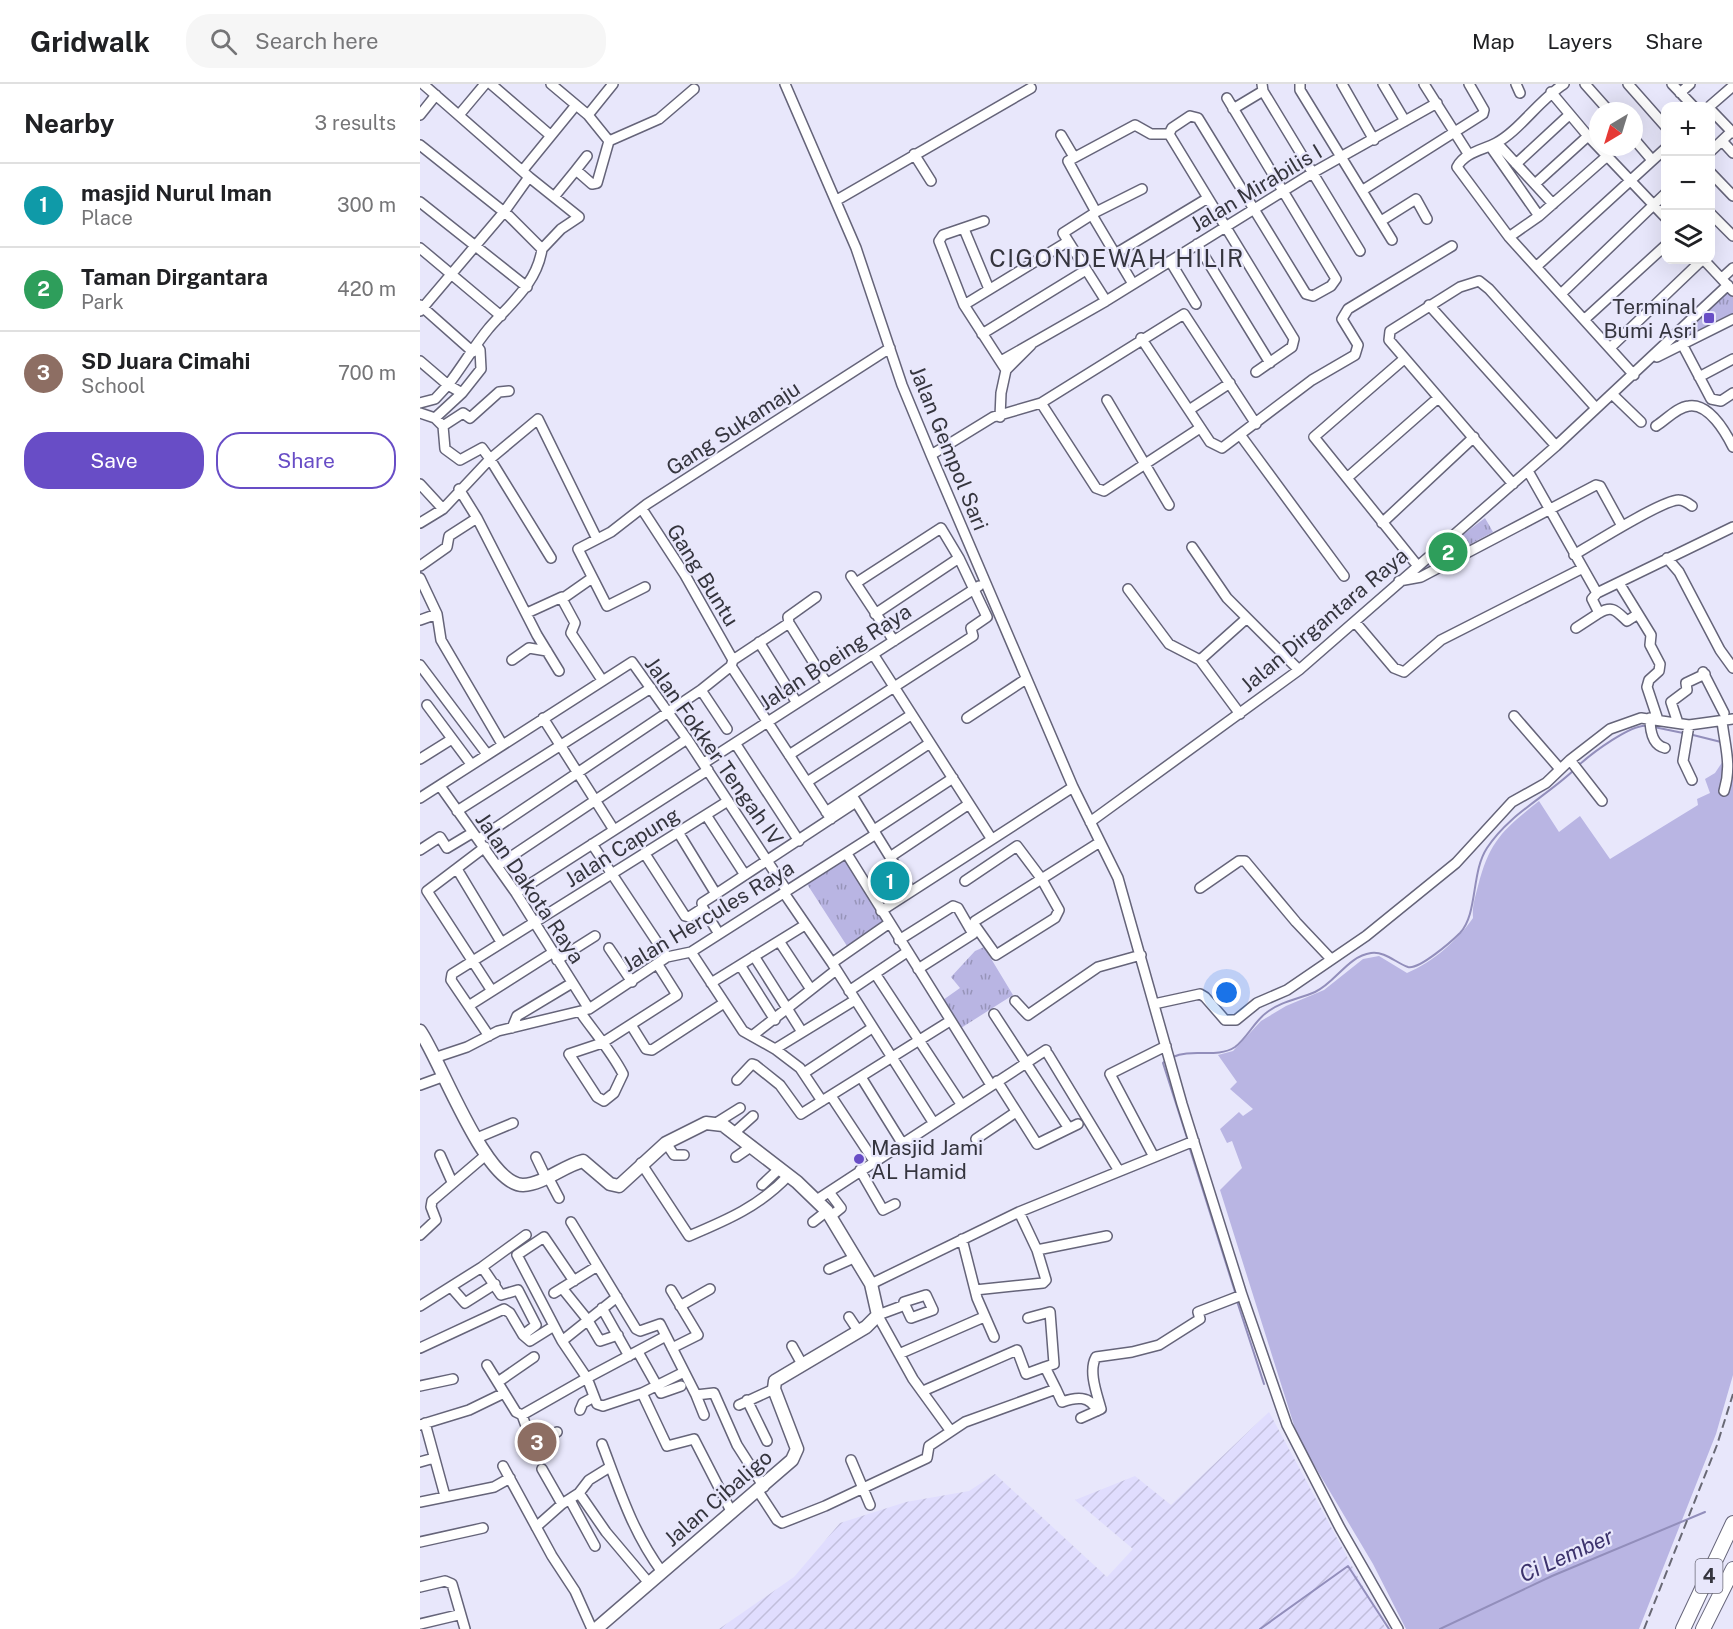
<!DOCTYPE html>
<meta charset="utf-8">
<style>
body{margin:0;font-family:"Public Sans",sans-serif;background:#f6f6f6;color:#202124}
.controls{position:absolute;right:18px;top:18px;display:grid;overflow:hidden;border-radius:12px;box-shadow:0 6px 24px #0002}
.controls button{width:54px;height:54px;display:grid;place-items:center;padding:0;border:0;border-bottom:2px solid #e0e0e0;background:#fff;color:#202124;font:30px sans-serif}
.compass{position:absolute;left:1169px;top:18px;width:54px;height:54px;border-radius:50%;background:#fff;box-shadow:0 6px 24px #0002;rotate:218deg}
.you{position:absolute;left:807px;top:909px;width:21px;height:21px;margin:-15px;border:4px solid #fff;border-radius:50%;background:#1a73e8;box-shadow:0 0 0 9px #1a73e833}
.badge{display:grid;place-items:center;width:39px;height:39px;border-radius:50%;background:#684dc6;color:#fff;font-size:20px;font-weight:700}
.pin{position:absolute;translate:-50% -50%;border:3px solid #fff;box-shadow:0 2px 6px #0006}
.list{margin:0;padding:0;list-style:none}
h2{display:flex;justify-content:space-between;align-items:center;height:78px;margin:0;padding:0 24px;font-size:26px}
h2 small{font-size:20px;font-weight:400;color:#757577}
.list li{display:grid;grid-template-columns:39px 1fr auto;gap:18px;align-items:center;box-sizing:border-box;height:84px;padding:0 24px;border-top:2px solid #e0e0e0}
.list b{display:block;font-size:22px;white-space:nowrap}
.list p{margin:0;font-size:20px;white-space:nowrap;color:#757577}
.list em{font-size:20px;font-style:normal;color:#757577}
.actions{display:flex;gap:12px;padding:18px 24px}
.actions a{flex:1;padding:14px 0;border:2px solid #684dc6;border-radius:24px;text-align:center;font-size:21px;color:#684dc6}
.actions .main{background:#684dc6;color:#fff}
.icon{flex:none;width:33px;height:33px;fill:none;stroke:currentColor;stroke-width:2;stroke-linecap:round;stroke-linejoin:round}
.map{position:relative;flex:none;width:1313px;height:1545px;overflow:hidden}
header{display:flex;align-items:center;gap:36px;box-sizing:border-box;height:84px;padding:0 30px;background:#fff;border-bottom:2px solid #e0e0e0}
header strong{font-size:28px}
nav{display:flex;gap:33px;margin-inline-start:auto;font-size:21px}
.search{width:420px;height:54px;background:#f6f6f6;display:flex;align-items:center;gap:15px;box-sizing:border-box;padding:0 21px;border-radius:24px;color:#757577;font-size:22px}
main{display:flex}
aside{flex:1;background:#fff}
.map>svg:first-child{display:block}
.industrial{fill:url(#industrial-furrows)}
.grass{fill:#b9b5e3}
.park{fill:url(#park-tufts)}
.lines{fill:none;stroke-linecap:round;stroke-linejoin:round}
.stream{stroke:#928ebb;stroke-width:2}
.minor-casing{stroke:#656479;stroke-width:12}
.major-casing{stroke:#656479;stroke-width:15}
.highway-casing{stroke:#656479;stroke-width:16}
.minor{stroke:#fff;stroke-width:9}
.major{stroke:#fff;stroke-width:12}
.highway{stroke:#fff;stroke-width:14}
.rail{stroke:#696975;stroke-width:2;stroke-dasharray:9 4.5;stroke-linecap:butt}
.poi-dot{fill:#684dc6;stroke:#e8e7fb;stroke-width:2}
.labels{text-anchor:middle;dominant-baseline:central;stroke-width:4.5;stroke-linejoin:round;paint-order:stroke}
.shield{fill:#e8e7fb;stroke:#6b6a77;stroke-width:1.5}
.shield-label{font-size:20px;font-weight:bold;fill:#35353e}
.street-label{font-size:21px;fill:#35353e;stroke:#e8e7fb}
.poi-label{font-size:21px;fill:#35353e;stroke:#e8e7fb;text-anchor:end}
.water-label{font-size:22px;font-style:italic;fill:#3c326c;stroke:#e8e7fb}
.quarter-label{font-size:24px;letter-spacing:1.5px;fill:#35353e;stroke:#e8e7fb}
</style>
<header>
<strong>Gridwalk</strong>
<div class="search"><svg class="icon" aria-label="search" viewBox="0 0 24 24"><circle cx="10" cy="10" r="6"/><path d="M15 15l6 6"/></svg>Search here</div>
<nav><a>Map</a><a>Layers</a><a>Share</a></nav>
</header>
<main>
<aside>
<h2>Nearby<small>3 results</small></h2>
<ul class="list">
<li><span class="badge" style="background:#0f9aa8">1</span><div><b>masjid Nurul Iman</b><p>Place</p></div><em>300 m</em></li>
<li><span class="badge" style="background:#2e9e5b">2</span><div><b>Taman Dirgantara</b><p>Park</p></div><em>420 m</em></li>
<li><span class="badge" style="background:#8d6e63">3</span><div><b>SD Juara Cimahi</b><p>School</p></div><em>700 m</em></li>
</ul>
<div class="actions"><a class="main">Save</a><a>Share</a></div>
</aside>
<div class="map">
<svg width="1313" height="1545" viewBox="0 0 1313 1545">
<defs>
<pattern id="industrial-furrows" width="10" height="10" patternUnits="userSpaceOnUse" patternTransform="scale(1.5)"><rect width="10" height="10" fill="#e0ddfe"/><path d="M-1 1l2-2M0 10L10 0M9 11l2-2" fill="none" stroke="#c1bedb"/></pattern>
<pattern id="park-tufts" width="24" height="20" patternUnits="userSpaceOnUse" patternTransform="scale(1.5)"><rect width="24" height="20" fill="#b9b5e3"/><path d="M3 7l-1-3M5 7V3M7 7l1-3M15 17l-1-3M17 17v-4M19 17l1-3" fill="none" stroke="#9794b9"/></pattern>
</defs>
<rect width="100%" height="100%" fill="#e8e7fb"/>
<!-- industrial -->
<path class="industrial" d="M 849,1328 L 966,1545 L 299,1545 L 374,1493 L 420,1439 L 486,1418 L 549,1407 L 575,1390 L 687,1493 L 713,1465 L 655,1416 L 715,1392 L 751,1421 Z"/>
<!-- grass -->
<path class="grass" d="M 1313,673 L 1313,1291 L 1296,1350 L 1219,1545 L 986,1545 L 953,1480 L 878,1354 L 800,1106 L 822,1084 L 812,1057 L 807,1059 L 800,1045 L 819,1028 L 823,1032 L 833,1025 L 810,1005 L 817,998 L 798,971 L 813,967 L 841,937 L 866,922 L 904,906 L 943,875 L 959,872 L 987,889 C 1013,878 1037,857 1053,834 C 1052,822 1055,814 1058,802 C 1070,756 1083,746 1119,717 L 1139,748 L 1160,732 L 1190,775 L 1278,721 L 1277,715 L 1290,709 L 1285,695 L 1295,689 L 1305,674 Z"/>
<!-- park -->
<path class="park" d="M 1307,206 L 1313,213 L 1313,232 L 1256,262 L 1253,259 Z
M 1065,434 L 1073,448 L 994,490 L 993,488 Z
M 425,775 L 464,838 L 427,862 L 387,800 Z
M 564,863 L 593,911 L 541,944 L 523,916 L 540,904 L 531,893 L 555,867 Z"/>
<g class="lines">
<!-- stream -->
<path class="stream" d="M 1234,643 L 1263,649
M 1269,650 L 1301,658
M 1159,681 C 1171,670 1213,638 1228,642
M 753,973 C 771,964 797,975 815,963 C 827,954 834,938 846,929 C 861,917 879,915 895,908 C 915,899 928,872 951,869 C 965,867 976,879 988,883 C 999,886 1032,857 1040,849 C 1058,830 1051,788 1067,764 C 1089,730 1127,712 1155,685
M 745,977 L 743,979 L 768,1057
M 769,1062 L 816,1211
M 817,1217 L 844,1300
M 840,1545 L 928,1482 L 969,1545
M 1020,1545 L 1132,1492 L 1285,1428"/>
<defs>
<path id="minor" d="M 71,0 L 130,51
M 131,0 L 168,31 L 189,57 L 177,99 L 172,100 L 156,86 L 134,113
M 365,0 L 436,164 L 482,301 L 511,371 L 653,703 L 698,794 L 762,1020 L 822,1211 L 867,1341 L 920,1444 L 978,1545
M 842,0 L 843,7 L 940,167
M 880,0 L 880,6 L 972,156
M 922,0 L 954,56
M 963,0 L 985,37
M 1004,0 L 1049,71
M 1096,0 L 1100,9
M 1144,0 C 1119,16 1099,47 1076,59 C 1063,66 1045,68 1037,83 L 1089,153 L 1214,291
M 1165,0 L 1189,27
M 1208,0 L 1246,43
M 1252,0 L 1273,22
M 1131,8 L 1168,52 L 1246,134
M 1260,9 L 1270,0
M 807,14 L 916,195 L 911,202 L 893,212 L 886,210 L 778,34 L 770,32 L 752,44 L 749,50 L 874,255 L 872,263 L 836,288
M 1290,22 L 1313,2
M 813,25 L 843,7
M 1290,25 L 1313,49
M 0,31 L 16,11
M 39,31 L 65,0
M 168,31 L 193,0
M 641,51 L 654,73
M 1214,55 L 1232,76
M 189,57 L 239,35 L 274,5
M 1302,57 L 1313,69
M 1077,59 L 1133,120
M 0,61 L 89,132 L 122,165 C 117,199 91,219 69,244 C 54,262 42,283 28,301 L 0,277
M 1070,62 L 1119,132
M 1290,68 L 1312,47
M 494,70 L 511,97
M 1096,80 L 1149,31
M 103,86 L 156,21
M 156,86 L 167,72
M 1290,88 L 1313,112
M 109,93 L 159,133 L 141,145 L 122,165
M 1115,100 L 1168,52
M 943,106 L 1063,30 L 1064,26 L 1049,0
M 417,116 L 611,4
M 0,118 L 107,203
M 676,128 L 648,77 L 715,41 L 731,50 L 749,50
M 1290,129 L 1313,152
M 672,131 L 713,200
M 564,137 L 523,151 L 519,157 L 544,221 L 586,286
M 961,137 L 996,115 L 1007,135
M 544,145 L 569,205
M 1089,153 L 1119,132 L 1186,73
M 777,160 L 850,279
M 0,164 L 81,232
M 695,170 L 788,114
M 1284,176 L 1313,207
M 750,177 L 776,220
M 1117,182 L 1246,64
M 1302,194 L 1313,184
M 1142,209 L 1246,109
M 686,217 L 643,149 L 676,128 L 722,105
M 0,221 L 53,268
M 544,221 L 647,158
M 1009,221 L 1136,362
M 0,227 L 84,128 L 109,93 L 3,0
M 1165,235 L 1246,161
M 562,250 L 666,186
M 721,254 L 790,358 L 802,364 L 892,296 L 935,271 L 938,261 L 922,235 L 928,225 L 1032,162
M 1262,260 L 1291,315 L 1301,317 L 1313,309
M 1191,263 L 1282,176
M 1237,273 L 1313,235
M 984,275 L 894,353 L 997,481
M 581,277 L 686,217 L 894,88 L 1017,19
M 1279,293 L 1313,275
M 1192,310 L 1221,338
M 687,316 L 749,421
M 0,319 L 15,315 L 28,301 L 42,309 L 61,285 L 60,266 L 57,262
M 621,319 L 764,230 L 836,340
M 769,326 L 810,299
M 0,329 L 15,334 L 42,309
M 580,333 L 581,309 L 586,286 L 611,261
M 15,334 L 23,342 L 25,365 L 40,376 L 62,364 L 70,375 L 118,335 L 177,455
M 23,342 L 43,329 L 50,334 L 79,308 L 89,307
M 1236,342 C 1246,336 1257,323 1269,322 C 1289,319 1306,349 1313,363
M 821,352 L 924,492
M 511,371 L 573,333 L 621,319 L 676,404 L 684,407 L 780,344
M 1108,387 L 1177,509 L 1313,443
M 927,394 L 1018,314
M 0,400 L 23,425
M 1093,400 L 969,256 L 970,247 L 1040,203 L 1059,197 L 1069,205 L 1176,324
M 222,425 L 265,491 L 313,576
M 57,434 L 117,551 L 139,587
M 0,439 L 23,425 L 70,375 L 131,474
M 962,439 L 1054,353
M 772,463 L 807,514 L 879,586
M 1154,471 C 1171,461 1244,415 1259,416 C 1264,416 1268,419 1272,422
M 1247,474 L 1259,488 L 1300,566 L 1313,584
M 0,482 L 27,463 L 29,452 L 57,434 L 39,405
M 431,492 L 474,557
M 0,494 L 17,530
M 172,494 L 142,515 L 155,539 L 151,549 L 182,596
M 979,497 L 1001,493 L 1176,401 L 1180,402 L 1202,442
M 1199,499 L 1231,551 L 1230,561 L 1240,580 L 1239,587 L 1229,596 L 1227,603 L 1238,636
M 225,503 L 187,522 L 158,465 L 191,448 L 227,420 L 470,264
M 708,505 L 749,560 L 780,576 L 820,630
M 107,529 L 142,513
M 1179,529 C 1193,521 1196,527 1207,537 L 1218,530
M 455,530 L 539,474
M 0,536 L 17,530 L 21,556 L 82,660
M 935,538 L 974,584 L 984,588 L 1021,556 L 1161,485
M 369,539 L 368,533 L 396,513
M 1156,544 L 1179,529 L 1172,515 L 1177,509
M 339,558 L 377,619
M 453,570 L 571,754
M 92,576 L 109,564 L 127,567
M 780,576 L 827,534
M 0,581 L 67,670
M 311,582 L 411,735
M 1283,588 L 1304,629
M 281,606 L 307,645
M 7,621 L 51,680
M 1094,632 L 1140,685
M 123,634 L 194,746
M 547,634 L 606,595
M 1230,634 C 1230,645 1232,661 1245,664
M 1302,637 C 1305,663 1312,681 1304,707
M 1258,639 L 1251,618 L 1267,606 L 1266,599 L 1285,590
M 1269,641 L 1263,677 L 1272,696
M 315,659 L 379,757
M 369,671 L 553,552 L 551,544 L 567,533 L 539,474 L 521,444 L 436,499
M 0,675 L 32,655
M 1150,676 L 1182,717
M 284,679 L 559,502
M 387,698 L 491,631
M 20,702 L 96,809 L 169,925
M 433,713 L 491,807
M 0,714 L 212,578 L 267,655 L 367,807
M 37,727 L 231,604
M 406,728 L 510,659
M 286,731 L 325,791
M 670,738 L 879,586 L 1136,362 L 1308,201
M 454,746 L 533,694
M 258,748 L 296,810
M 59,755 L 281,606 L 311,582 L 313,576 L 369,539 L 407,600
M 172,760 L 247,873
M 65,763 L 7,807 L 72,907
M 0,766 L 20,753 L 27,764 L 52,749
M 225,770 L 265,832 L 269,833 L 283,824 L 282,819 L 296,810 L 436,718
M 427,770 L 571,1001
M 470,773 L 549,720
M 77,782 L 267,655
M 37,785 L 81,858
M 545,797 L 597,762 L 621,794 L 639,826 L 635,834 L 576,871 L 554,840 L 555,837 L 680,758
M 780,804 L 819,777 L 825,777 L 876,838 L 911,875
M 96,809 L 288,686
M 364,809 L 412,879 L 513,1038
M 283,824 L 299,850
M 461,827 L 653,703
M 479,856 L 533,822 L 538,824 L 553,850 L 498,885
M 359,857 L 390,904
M 189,864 L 212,898
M 271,868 L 323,947 L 355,965 L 380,984 L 402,1017
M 334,872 L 382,948
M 137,876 L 175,852
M 412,879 L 468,840
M 320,881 L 355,936
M 458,894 L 541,1020
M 291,899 L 385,841
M 429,907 L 487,868
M 595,917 L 608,931 L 678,883 L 721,871
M 734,920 L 780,910 L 785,913 L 805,936 L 816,936 L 837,919 L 867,906 L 946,852 L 1036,779 L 1092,718 L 1126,699 L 1150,676 L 1190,645 L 1221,634 L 1269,641 L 1313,635
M 50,921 L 132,869
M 161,929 L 163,932 C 176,950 193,970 203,990 L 194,1009 L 184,1017 L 177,1013 L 149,970 L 182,959 L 257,911 L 238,881
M 574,930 L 648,1043
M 211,941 L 226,965 L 232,966 L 304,919
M 92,944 L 97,932 L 152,899
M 69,952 L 31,896 L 32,890 L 308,717
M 332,952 L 416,886
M 355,965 L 435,916
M 628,970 L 699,1087
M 14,974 L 47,963 L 78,947 L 169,925 L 247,873 L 271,868 L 456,750
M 384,989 L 452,944
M 441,993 L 482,1059
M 317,996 L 332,980 L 335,981 L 360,1001 L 381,1030 L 530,937
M 577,997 L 617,1060 L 658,1040
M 0,1001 L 22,993
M 411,1012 L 454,1077
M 296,1039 L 320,1024
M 314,1049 L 333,1032
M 57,1054 L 93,1039
M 556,1055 L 596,1028
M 246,1059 L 254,1071 L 264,1071
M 20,1071 L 32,1098
M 116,1073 L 126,1094
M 316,1073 L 332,1062
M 734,1073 L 690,990 L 746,962
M 221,1079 L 269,1152 C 307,1136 340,1122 369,1091
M 440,1086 L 463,1126 L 475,1120
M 128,1093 L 139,1114
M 342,1101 L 360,1084
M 409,1108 L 421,1124 L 411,1132
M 398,1115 L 626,966
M 151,1138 L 216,1245 L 220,1247 L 240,1240 L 276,1311 L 284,1331
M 393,1138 L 407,1127
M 0,1151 L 16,1136 L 11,1123 L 12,1117 L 67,1070
M 542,1155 L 557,1214 L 574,1253
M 617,1166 L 687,1152
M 409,1185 L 436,1173
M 451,1200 L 599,1128 L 774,1057
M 31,1203 L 45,1219 L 75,1200
M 142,1204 L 167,1235 L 180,1257 L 198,1251
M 251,1206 L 278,1251 L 252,1264
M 555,1206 L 623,1199 L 626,1196 L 617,1166 L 599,1128
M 134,1209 L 176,1183
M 197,1213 L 142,1257 L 167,1294 L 246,1252
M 0,1222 L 62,1183 L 106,1151
M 260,1222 L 290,1205
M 182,1224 L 209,1272
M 458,1231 L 485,1221 L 491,1234 L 513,1226 L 506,1211 L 484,1218 L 485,1221
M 458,1232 L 493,1295 L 530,1346
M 429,1233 L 439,1248
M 608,1234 L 630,1228 L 634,1280 L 625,1283
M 103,1251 L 110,1257 L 134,1242
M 142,1257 L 97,1171 L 124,1153 L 154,1197
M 372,1262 L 382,1280
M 0,1264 L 84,1225 L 90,1229 L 103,1251 L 116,1241 L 98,1206 L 81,1211 L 62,1183
M 218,1268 L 241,1309 L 261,1302
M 479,1270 L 564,1233
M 67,1281 L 96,1328 L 102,1331 L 167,1294 L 177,1320 L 183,1322 L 222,1309 L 264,1288
M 78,1298 L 114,1273
M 0,1302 L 33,1295
M 636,1305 L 642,1318 C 656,1313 670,1311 677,1327
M 222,1309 L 247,1362 L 274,1355 L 312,1429
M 276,1311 L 294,1309 L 317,1361 L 344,1403
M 327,1316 L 347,1357
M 319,1321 L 354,1305
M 160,1326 L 163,1319 L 174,1313
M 102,1331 L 106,1342 L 118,1355 L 126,1354 L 137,1348
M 661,1334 L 681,1325 C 677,1310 668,1287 676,1273 L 712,1268 L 739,1261 L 780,1235 L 778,1228 L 822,1211
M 5,1339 L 25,1412
M 0,1341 L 49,1326 L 84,1309
M 182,1360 C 200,1407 212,1447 242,1488
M 431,1376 L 450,1421
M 0,1378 L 14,1374
M 83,1382 L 132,1472 L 155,1507 L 172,1545
M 122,1385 L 142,1420
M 338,1407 L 357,1436 L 362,1439 L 405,1422 L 507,1374 L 509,1362 L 545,1338 L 636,1305 L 625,1283 L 606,1290 L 597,1266 L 503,1307
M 159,1409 L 186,1448 L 229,1499
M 150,1416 L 175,1462
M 0,1418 L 74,1403 L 90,1394
M 116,1443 L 142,1420 L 159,1409 L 169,1396 L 190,1383
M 0,1458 L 63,1444
M 0,1503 L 25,1497 L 32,1500 L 45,1545
M 0,1540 L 38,1531"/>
<path id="major" d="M 0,947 C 20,975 65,1101 103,1101 C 124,1100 143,1082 163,1077 L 190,1100 L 199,1102 L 246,1059 L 286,1039 L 303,1041 L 377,1098 L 407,1127 L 451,1200 L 458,1231 L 446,1243 L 355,1297 L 354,1305 L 377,1365 L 372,1376 L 176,1545"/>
<path id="highway" d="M 1263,1545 L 1313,1439
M 1283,1545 L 1313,1485"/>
</defs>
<!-- minor casing -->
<use href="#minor" class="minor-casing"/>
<!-- major casing -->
<use href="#major" class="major-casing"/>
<!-- highway casing -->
<use href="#highway" class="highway-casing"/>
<!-- minor -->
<use href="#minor" class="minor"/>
<!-- major -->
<use href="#major" class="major"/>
<!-- highway -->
<use href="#highway" class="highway"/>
<!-- rail -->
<path class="rail" d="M 1224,1545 L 1297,1361 L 1313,1310"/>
</g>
<!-- markers -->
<g class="poi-dot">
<rect x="1283" y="228" width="12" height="12" rx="3"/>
<circle cx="439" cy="1075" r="6"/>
</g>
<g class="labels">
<!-- shield labels -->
<rect class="shield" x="1275.5" y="1475" width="27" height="34" rx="4.5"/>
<g class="shield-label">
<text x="1289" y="1492">4</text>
</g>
<!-- street labels -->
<g class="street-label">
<text transform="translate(836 104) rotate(-31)">Jalan Mirabilis I</text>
<text transform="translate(313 344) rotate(-33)">Gang Sukamaju</text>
<text transform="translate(529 364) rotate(68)">Jalan Gempol Sari</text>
<text transform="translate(283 491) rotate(58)">Gang Buntu</text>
<text transform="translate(904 536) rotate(-40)">Jalan Dirgantara Raya</text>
<text transform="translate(415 573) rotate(-33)">Jalan Boeing Raya</text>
<text transform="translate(294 667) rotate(55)">Jalan Fokker Tengah IV</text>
<text transform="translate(202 763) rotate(-32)">Jalan Capung</text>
<text transform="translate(110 804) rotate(56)">Jalan Dakota Raya</text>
<text transform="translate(288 832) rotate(-31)">Jalan Hercules Raya</text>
<text transform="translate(298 1414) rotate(-41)">Jalan Cibaligo</text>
</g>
<!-- poi labels -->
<g class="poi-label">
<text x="1277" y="222">Terminal<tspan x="1277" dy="24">Bumi Asri</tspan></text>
<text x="451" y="1063" text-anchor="start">Masjid Jami<tspan x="451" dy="24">AL Hamid</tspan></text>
</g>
<!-- water labels -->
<g class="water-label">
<text transform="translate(1146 1471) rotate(-24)">Ci Lember</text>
</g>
<!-- quarter labels -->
<g class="quarter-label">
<text x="697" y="174">CIGONDEWAH HILIR</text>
</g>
</g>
</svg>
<div class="controls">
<button>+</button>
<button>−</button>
<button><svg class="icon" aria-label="layers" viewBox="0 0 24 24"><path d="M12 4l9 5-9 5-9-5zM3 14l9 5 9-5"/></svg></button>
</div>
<svg class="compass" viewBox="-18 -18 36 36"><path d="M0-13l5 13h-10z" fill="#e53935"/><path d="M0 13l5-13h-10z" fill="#757577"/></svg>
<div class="you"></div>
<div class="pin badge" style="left:470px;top:797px;background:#0f9aa8">1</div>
<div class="pin badge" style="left:1028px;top:468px;background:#2e9e5b">2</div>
<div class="pin badge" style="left:117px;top:1358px;background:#8d6e63">3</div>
</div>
</main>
